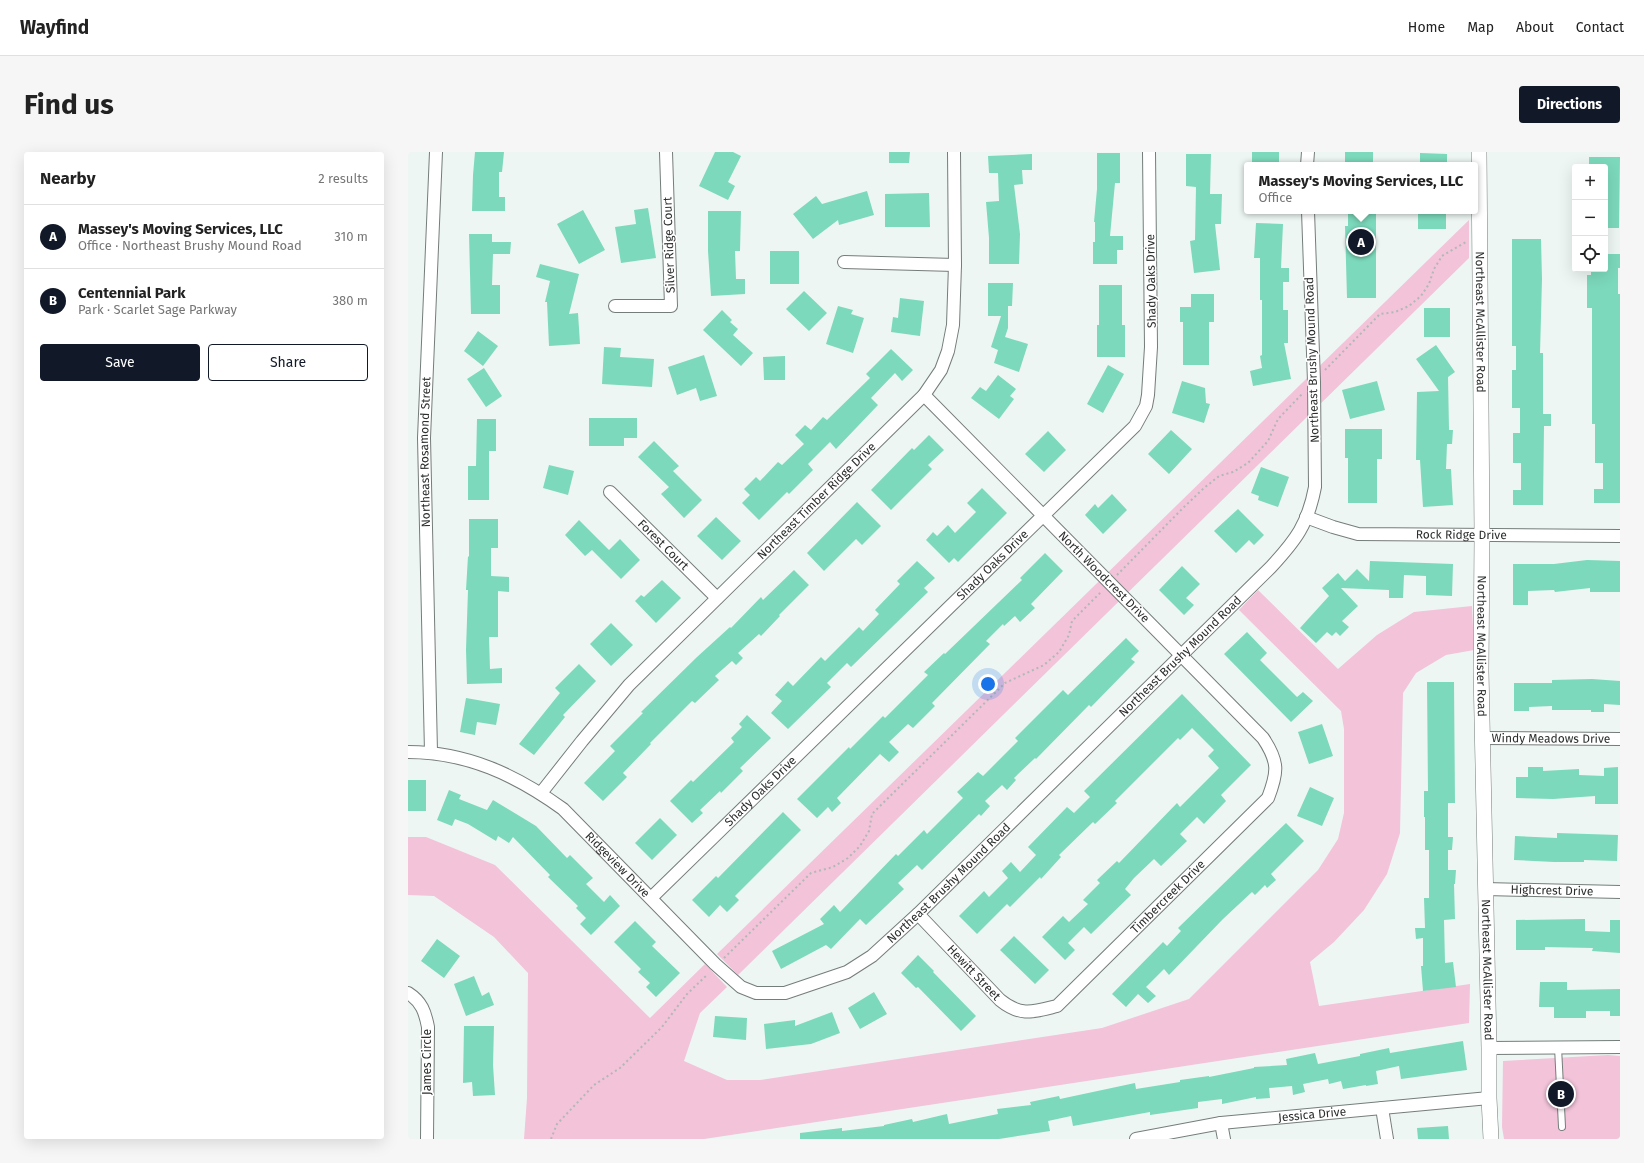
<!DOCTYPE html>
<meta charset="utf-8">
<style>
body{margin:0;font-family:"Fira Sans",sans-serif;background:#f6f6f6;color:#222}
.controls{position:absolute;right:12px;top:12px;display:grid;overflow:hidden;border-radius:4px;box-shadow:0 4px 16px #0002}
.controls button{width:36px;height:36px;display:grid;place-items:center;padding:0;border:0;border-bottom:1px solid #e0e0e0;background:#fff;color:#222;font:20px sans-serif}
.you{position:absolute;left:580px;top:532px;width:14px;height:14px;margin:-10px;border:3px solid #fff;border-radius:50%;background:#1a73e8;box-shadow:0 0 0 6px #1a73e833}
.badge{display:grid;place-items:center;width:26px;height:26px;border-radius:50%;background:#111827;color:#fff;font-size:13px;font-weight:700}
.pin{position:absolute;translate:-50% -50%;border:2px solid #fff;box-shadow:0 1px 4px #0006}
.popup{position:absolute;left:836px;top:10px;width:234px;height:52px;box-sizing:border-box;display:grid;place-content:center;border-radius:4px;background:#fff;filter:drop-shadow(0 1px 3px #0005);font-size:13px;white-space:nowrap;color:#767676}
.popup b{font-size:15px;color:#222}
.popup::after{content:'';position:absolute;left:50%;top:100%;margin-left:-8px;border:8px solid transparent;border-top-color:#fff}
.list{margin:0;padding:0;list-style:none}
h2{display:flex;justify-content:space-between;align-items:center;height:52px;margin:0;padding:0 16px;font-size:17px}
h2 small{font-size:13px;font-weight:400;color:#767676}
.list li{display:grid;grid-template-columns:26px 1fr auto;gap:12px;align-items:center;box-sizing:border-box;height:64px;padding:0 16px;border-top:1px solid #e0e0e0}
.list b{display:block;font-size:15px;white-space:nowrap}
.list p{margin:0;font-size:13px;white-space:nowrap;color:#767676}
.list em{font-size:13px;font-style:normal;color:#767676}
.actions{display:flex;gap:8px;padding:12px 16px}
.actions a{flex:1;padding:9px 0;border:1px solid #111827;border-radius:4px;text-align:center;font-size:14px;color:#111827}
.actions .main{background:#111827;color:#fff}
.icon{flex:none;width:22px;height:22px;fill:none;stroke:currentColor;stroke-width:2;stroke-linecap:round;stroke-linejoin:round}
.map{position:relative;flex:none;width:1212px;height:987px;overflow:hidden;border-radius:4px}
header{display:flex;align-items:center;gap:24px;box-sizing:border-box;height:56px;padding:0 20px;background:#fff;border-bottom:1px solid #e0e0e0}
header strong{font-size:19px}
nav{display:flex;gap:22px;margin-inline-start:auto;font-size:14px}
.intro{display:flex;align-items:center;justify-content:space-between;box-sizing:border-box;height:96px;padding:0 24px}
h1{margin:0;font-size:28px}
.button{padding:10px 18px;border-radius:4px;background:#111827;color:#fff;font-size:14px;font-weight:700}
main{display:flex;gap:24px;padding:0 24px}
aside{flex:1;background:#fff;border-radius:4px;box-shadow:0 4px 16px #0002}
.map>svg:first-child{display:block}
.green{fill:#f2c3d9}
.building{fill:#7cd9bb}
.lines{fill:none;stroke-linecap:round;stroke-linejoin:round}
.service-casing{stroke:#757d7a;stroke-width:8}
.minor-casing{stroke:#757d7a;stroke-width:14}
.tertiary-casing{stroke:#757d7a;stroke-width:16}
.path{stroke:#b1b8b5;stroke-width:2;stroke-dasharray:2 3;stroke-linecap:butt}
.service{stroke:#fff;stroke-width:6}
.minor{stroke:#fff;stroke-width:12}
.tertiary{stroke:#fff;stroke-width:15}
.labels{text-anchor:middle;dominant-baseline:central;stroke-width:3;stroke-linejoin:round;paint-order:stroke}
.street-label{font-size:12px;fill:#2c2f2e;stroke:#fff}
</style>
<header>
<strong>Wayfind</strong>
<nav><a>Home</a><a>Map</a><a>About</a><a>Contact</a></nav>
</header>
<div class="intro"><h1>Find us</h1><a class="button">Directions</a></div>
<main>
<aside>
<h2>Nearby<small>2 results</small></h2>
<ul class="list">
<li><span class="badge">A</span><div><b>Massey's Moving Services, LLC</b><p>Office · Northeast Brushy Mound Road</p></div><em>310 m</em></li>
<li><span class="badge">B</span><div><b>Centennial Park</b><p>Park · Scarlet Sage Parkway</p></div><em>380 m</em></li>
</ul>
<div class="actions"><a class="main">Save</a><a>Share</a></div>
</aside>
<div class="map">
<svg width="1212" height="987" viewBox="0 0 1212 987">
<rect width="100%" height="100%" fill="#edf6f3"/>
<!-- green -->
<path class="green" d="M 1061,68 L 1061,106 L 330,823 L 309,802 Z
M 850,438 L 930,517 L 969,483 L 1006,460 L 1064,454 L 1066,498 L 1038,503 L 1008,521 L 995,541 L 992,681 L 979,722 L 956,758 L 926,790 L 902,810 L 911,854 L 1062,832 L 1061,871 L 296,987 L 116,987 L 119,946 L 120,821 L 86,785 L 26,744 L 0,743 L 0,685 L 18,685 L 87,713 L 242,866 L 297,812 L 319,835 L 292,861 L 276,909 L 319,928 L 352,928 L 694,876 L 781,847 L 910,718 L 930,687 L 936,661 L 936,577 L 933,559 L 831,458 Z
M 1200,903 L 1212,904 L 1212,987 L 1096,987 L 1094,975 L 1095,909 Z"/>
<!-- building -->
<path class="building" d="M 67,0 L 96,0 L 94,20 L 91,20 L 91,45 L 97,45 L 97,59 L 64,59 L 65,23 Z
M 307,0 L 325,0 L 333,4 L 320,30 L 327,34 L 320,48 L 291,34 Z
M 481,0 L 502,0 L 501,11 L 481,11 Z
M 844,0 L 871,0 L 871,13 L 844,13 Z
M 937,0 L 965,0 L 965,13 L 937,13 Z
M 689,1 L 712,1 L 712,31 L 707,31 L 702,84 L 715,84 L 715,98 L 709,98 L 709,112 L 685,112 L 685,90 L 687,90 L 687,70 L 686,70 L 689,37 Z
M 1012,1 L 1039,2 L 1039,13 L 1012,13 Z
M 624,2 L 624,18 L 614,18 L 615,32 L 606,33 L 612,82 L 611,112 L 581,112 L 581,86 L 578,50 L 591,49 L 590,21 L 581,21 L 580,4 Z
M 778,2 L 803,2 L 802,42 L 814,42 L 813,72 L 807,72 L 812,118 L 786,121 L 782,89 L 787,88 L 788,35 L 778,34 Z
M 1181,5 L 1212,5 L 1211,76 L 1197,76 L 1197,15 L 1181,15 Z
M 459,39 L 466,63 L 431,73 L 430,68 L 405,87 L 385,62 L 408,44 L 414,52 Z
M 521,41 L 522,75 L 477,75 L 477,42 Z
M 240,56 L 248,106 L 213,111 L 207,75 L 228,72 L 226,58 Z
M 175,58 L 197,98 L 171,112 L 149,72 Z
M 300,59 L 333,59 L 332,99 L 327,99 L 328,127 L 337,127 L 337,142 L 303,144 L 300,99 Z
M 940,59 L 968,59 L 968,146 L 939,146 L 937,74 L 940,74 Z
M 1010,59 L 1038,59 L 1038,77 L 1010,77 Z
M 848,71 L 875,72 L 873,116 L 881,116 L 881,130 L 875,130 L 875,158 L 880,158 L 880,191 L 876,191 L 883,227 L 845,234 L 842,219 L 854,216 L 852,204 L 854,203 L 854,148 L 852,148 L 852,106 L 846,106 Z
M 61,82 L 84,82 L 84,90 L 103,90 L 102,102 L 85,102 L 84,133 L 92,133 L 92,162 L 63,162 Z
M 1104,87 L 1133,87 L 1134,127 L 1132,201 L 1135,201 L 1135,262 L 1143,262 L 1143,274 L 1136,274 L 1135,353 L 1105,353 L 1105,338 L 1113,338 L 1113,311 L 1105,311 L 1105,281 L 1112,281 L 1112,256 L 1104,256 L 1104,218 L 1108,218 L 1108,194 L 1104,194 Z
M 362,99 L 391,99 L 391,132 L 362,132 Z
M 1197,102 L 1212,102 L 1212,116 L 1210,116 L 1210,142 L 1212,142 L 1212,351 L 1186,351 L 1186,337 L 1195,337 L 1195,311 L 1187,311 L 1187,272 L 1184,272 L 1184,156 L 1179,156 L 1179,123 L 1183,123 L 1183,117 L 1197,117 Z
M 132,112 L 171,122 L 161,162 L 170,161 L 172,192 L 141,194 L 139,150 L 137,150 L 142,129 L 128,125 Z
M 580,131 L 605,131 L 604,154 L 600,154 L 600,176 L 597,185 L 620,192 L 611,220 L 586,211 L 590,198 L 583,195 L 593,164 L 580,164 Z
M 691,133 L 714,133 L 714,173 L 717,173 L 717,205 L 689,205 L 689,173 L 691,173 Z
M 396,139 L 419,161 L 401,179 L 378,157 Z
M 783,142 L 806,142 L 806,170 L 801,170 L 801,213 L 775,213 L 775,170 L 772,170 L 772,155 L 783,155 Z
M 492,146 L 516,149 L 512,184 L 483,180 L 485,165 L 490,166 Z
M 430,154 L 445,158 L 443,162 L 456,166 L 445,201 L 418,192 Z
M 1016,156 L 1042,156 L 1042,185 L 1016,185 Z
M 314,158 L 324,168 L 322,170 L 330,177 L 325,183 L 345,201 L 333,214 L 295,178 Z
M 70,179 L 90,194 L 75,214 L 56,199 Z
M 1028,193 L 1047,220 L 1040,225 L 1041,278 L 1045,278 L 1044,292 L 1039,292 L 1038,317 L 1043,317 L 1045,353 L 1015,355 L 1012,308 L 1008,308 L 1009,240 L 1031,239 L 1008,207 Z
M 196,195 L 213,196 L 212,205 L 246,207 L 244,235 L 194,232 Z
M 483,197 L 505,218 L 494,229 L 487,221 L 463,246 L 470,253 L 428,297 L 422,290 L 400,312 L 405,318 L 381,342 L 379,340 L 351,368 L 334,351 L 342,343 L 336,337 L 348,325 L 352,329 L 370,310 L 374,313 L 396,292 L 387,283 L 397,273 L 403,278 L 415,265 L 419,268 L 462,226 L 458,222 Z
M 296,203 L 309,244 L 292,249 L 288,236 L 269,243 L 260,215 Z
M 377,204 L 377,228 L 356,228 L 355,205 Z
M 700,213 L 716,222 L 695,261 L 679,252 Z
M 76,216 L 94,244 L 78,255 L 59,227 Z
M 590,223 L 608,237 L 602,244 L 606,247 L 591,267 L 563,246 L 572,235 L 578,239 Z
M 774,229 L 797,236 L 798,251 L 802,252 L 796,271 L 764,261 Z
M 969,229 L 977,258 L 942,267 L 934,238 Z
M 181,266 L 229,266 L 229,286 L 216,286 L 216,294 L 181,294 Z
M 69,267 L 88,267 L 88,299 L 81,299 L 81,348 L 60,348 L 60,314 L 68,314 Z
M 937,277 L 974,277 L 974,307 L 969,307 L 969,351 L 940,351 L 940,306 L 937,306 Z
M 763,278 L 784,297 L 761,322 L 740,302 Z
M 640,279 L 658,298 L 636,320 L 617,302 Z
M 521,283 L 536,298 L 520,313 L 524,317 L 483,358 L 463,338 L 504,296 L 506,298 Z
M 246,289 L 271,314 L 265,319 L 294,348 L 276,366 L 253,342 L 261,335 L 230,305 Z
M 141,313 L 166,319 L 160,343 L 135,336 Z
M 853,315 L 881,325 L 870,355 L 850,348 L 851,344 L 843,341 Z
M 574,336 L 599,361 L 550,410 L 546,406 L 541,411 L 518,388 L 525,380 L 529,384 L 540,373 L 547,381 L 568,360 L 559,351 Z
M 704,342 L 719,358 L 695,382 L 677,363 L 687,352 L 690,356 Z
M 449,350 L 473,374 L 454,393 L 448,387 L 416,419 L 399,401 Z
M 830,357 L 856,383 L 846,393 L 841,388 L 828,401 L 806,379 Z
M 308,365 L 333,389 L 314,408 L 289,384 Z
M 61,367 L 90,367 L 90,396 L 83,396 L 83,424 L 101,425 L 101,440 L 90,439 L 90,485 L 81,485 L 82,517 L 94,516 L 94,531 L 59,532 L 58,498 L 60,438 L 58,438 L 60,404 L 61,405 Z
M 171,368 L 201,398 L 212,387 L 232,408 L 213,427 L 184,398 L 177,404 L 157,383 Z
M 637,401 L 655,419 L 623,452 L 627,456 L 612,470 L 607,464 L 596,474 L 595,472 L 578,489 L 582,492 L 524,551 L 527,554 L 505,576 L 500,572 L 481,590 L 491,600 L 481,610 L 472,602 L 429,646 L 433,651 L 424,660 L 420,655 L 409,666 L 389,647 L 441,595 L 442,597 L 475,564 L 477,566 L 520,523 L 516,520 L 536,501 L 537,502 L 614,428 L 612,426 Z
M 1179,408 L 1212,409 L 1212,440 L 1182,440 L 1182,436 L 1147,440 L 1146,438 L 1120,439 L 1120,453 L 1105,453 L 1105,412 L 1146,412 Z
M 509,409 L 527,426 L 516,436 L 520,440 L 443,515 L 439,511 L 419,531 L 423,535 L 380,577 L 363,561 L 374,549 L 367,543 L 380,529 L 385,534 L 413,505 L 417,509 L 451,475 L 455,479 L 471,462 L 467,458 L 492,432 L 489,429 Z
M 962,409 L 1045,412 L 1044,444 L 1018,443 L 1018,424 L 996,423 L 995,446 L 981,446 L 981,438 L 933,436 L 950,454 L 934,469 L 941,475 L 932,484 L 928,480 L 924,484 L 919,480 L 908,491 L 892,476 L 921,444 L 914,436 L 930,421 L 937,429 L 949,417 L 961,429 Z
M 774,414 L 792,432 L 778,446 L 786,453 L 776,463 L 751,438 Z
M 386,418 L 401,433 L 371,463 L 372,464 L 353,484 L 351,482 L 330,501 L 335,506 L 328,513 L 324,509 L 307,524 L 311,528 L 287,551 L 284,549 L 242,591 L 243,592 L 215,621 L 219,625 L 195,649 L 176,631 L 207,599 L 202,594 L 235,561 L 233,560 L 289,505 L 322,475 L 323,476 L 353,445 L 355,448 Z
M 254,428 L 273,446 L 248,471 L 227,449 L 233,443 L 236,445 Z
M 203,471 L 225,493 L 203,514 L 182,492 Z
M 839,480 L 859,501 L 852,508 L 889,545 L 895,540 L 905,549 L 883,570 L 816,502 Z
M 718,486 L 731,499 L 723,507 L 727,510 L 683,555 L 681,553 L 628,607 L 627,606 L 606,626 L 608,628 L 599,638 L 594,633 L 577,649 L 582,654 L 573,664 L 571,662 L 514,718 L 509,713 L 490,731 L 496,737 L 458,773 L 452,767 L 423,797 L 418,793 L 373,817 L 364,799 L 416,772 L 412,767 L 426,753 L 432,760 L 488,702 L 490,704 L 516,678 L 519,682 L 555,646 L 549,640 L 570,620 L 575,624 L 610,589 L 607,586 L 655,538 L 660,543 Z
M 171,512 L 188,529 L 155,563 L 157,565 L 126,603 L 111,592 L 152,541 L 147,536 Z
M 1184,527 L 1212,529 L 1212,553 L 1196,552 L 1196,560 L 1183,560 L 1183,558 L 1144,558 L 1144,554 L 1121,555 L 1121,559 L 1106,559 L 1106,531 L 1144,531 L 1144,528 Z
M 1019,530 L 1046,530 L 1047,651 L 1040,651 L 1040,685 L 1045,685 L 1044,698 L 1040,698 L 1040,718 L 1048,718 L 1047,732 L 1046,732 L 1047,767 L 1036,768 L 1037,811 L 1045,810 L 1048,835 L 1015,839 L 1013,814 L 1015,814 L 1015,786 L 1008,787 L 1007,776 L 1017,776 L 1016,746 L 1021,746 L 1021,698 L 1017,698 L 1017,665 L 1016,665 L 1016,639 L 1020,639 Z
M 774,542 L 843,613 L 813,643 L 818,649 L 796,672 L 789,665 L 772,682 L 779,689 L 753,714 L 746,707 L 726,726 L 717,737 L 723,743 L 683,782 L 676,775 L 660,791 L 667,798 L 657,808 L 634,785 L 655,764 L 661,770 L 680,752 L 675,748 L 692,731 L 689,728 L 709,709 L 711,711 L 769,651 L 772,655 L 811,616 L 800,604 L 806,598 L 784,576 L 772,588 L 770,586 L 707,649 L 709,651 L 687,672 L 685,670 L 651,703 L 653,705 L 633,727 L 632,725 L 602,755 L 599,752 L 569,782 L 551,764 L 576,739 L 581,745 L 600,726 L 594,719 L 603,710 L 612,720 L 628,703 L 620,695 L 659,655 L 666,661 L 682,645 L 676,639 Z
M 58,546 L 92,552 L 88,573 L 69,570 L 67,583 L 52,580 Z
M 339,563 L 363,586 L 332,616 L 335,619 L 313,641 L 312,639 L 292,658 L 295,661 L 284,671 L 262,649 L 283,628 L 285,630 L 326,590 L 323,586 L 334,575 L 331,572 Z
M 914,572 L 925,604 L 901,612 L 890,580 Z
M 1120,615 L 1135,615 L 1135,619 L 1171,617 L 1171,623 L 1196,624 L 1196,616 L 1210,615 L 1210,652 L 1187,652 L 1187,644 L 1145,647 L 1108,646 L 1108,625 L 1120,625 Z
M 0,628 L 18,628 L 18,659 L 0,659 Z
M 902,635 L 926,646 L 914,674 L 889,664 Z
M 41,638 L 53,643 L 51,647 L 79,658 L 85,648 L 128,674 L 159,706 L 162,703 L 185,726 L 178,732 L 196,750 L 202,743 L 212,754 L 183,783 L 172,772 L 178,766 L 168,756 L 170,754 L 140,725 L 142,723 L 105,685 L 101,691 L 90,684 L 88,689 L 60,672 L 47,667 L 44,674 L 29,668 Z
M 375,660 L 393,678 L 327,744 L 331,748 L 319,760 L 312,753 L 301,765 L 284,748 L 308,724 L 310,726 Z
M 252,666 L 269,683 L 244,708 L 227,691 Z
M 878,671 L 896,689 L 863,722 L 868,728 L 859,736 L 857,733 L 847,743 L 844,740 L 815,767 L 761,823 L 756,817 L 738,835 L 748,844 L 740,851 L 730,842 L 718,855 L 704,842 L 755,790 L 759,794 L 773,779 L 770,776 Z
M 1149,681 L 1210,683 L 1209,709 L 1176,708 L 1176,710 L 1146,710 L 1106,708 L 1107,684 L 1149,686 Z
M 1177,767 L 1177,779 L 1202,780 L 1202,768 L 1212,768 L 1212,801 L 1184,799 L 1185,796 L 1137,795 L 1137,798 L 1108,798 L 1108,768 Z
M 227,769 L 248,790 L 244,794 L 272,821 L 248,845 L 238,835 L 242,831 L 230,820 L 233,817 L 206,790 Z
M 606,784 L 641,818 L 627,832 L 592,798 Z
M 29,787 L 52,804 L 36,826 L 13,809 Z
M 510,803 L 526,819 L 525,820 L 568,864 L 553,879 L 510,835 L 508,836 L 493,821 Z
M 66,824 L 74,844 L 81,840 L 86,853 L 58,864 L 46,832 Z
M 1132,830 L 1159,830 L 1159,838 L 1212,837 L 1212,864 L 1202,864 L 1202,859 L 1178,859 L 1178,866 L 1146,866 L 1146,855 L 1131,855 Z
M 466,840 L 479,862 L 452,877 L 440,856 Z
M 424,860 L 432,881 L 403,892 L 358,897 L 356,872 L 387,868 L 387,874 Z
M 307,864 L 339,866 L 338,888 L 305,885 Z
M 56,874 L 86,874 L 85,913 L 87,943 L 65,944 L 64,930 L 55,931 Z
M 1055,889 L 1059,918 L 993,927 L 991,914 L 968,919 L 970,932 L 958,934 L 958,933 L 935,937 L 933,929 L 921,932 L 920,927 L 895,932 L 897,940 L 885,943 L 884,934 L 861,936 L 862,946 L 848,947 L 848,945 L 814,952 L 814,947 L 790,950 L 790,956 L 742,963 L 742,960 L 665,974 L 663,964 L 640,969 L 642,979 L 591,987 L 392,987 L 392,981 L 434,976 L 434,979 L 476,974 L 476,973 L 504,967 L 505,970 L 539,962 L 541,972 L 590,962 L 589,957 L 623,953 L 622,950 L 651,944 L 652,947 L 727,931 L 728,937 L 772,930 L 772,928 L 801,924 L 801,925 L 846,916 L 846,915 L 879,913 L 878,907 L 907,901 L 910,912 L 952,904 L 952,902 L 981,896 L 982,901 Z
M 1040,974 L 1041,987 L 1010,987 L 1009,976 Z"/>
<g class="lines">
<defs>
<path id="service" d="M 1150,895 L 1154,975"/>
<g id="minor">
<path d="M 899,13 L 900,0"/>
<path d="M 436,110 L 547,113"/>
<path d="M 207,154 L 263,154 L 258,0"/>
<path id="s1" d="M 202,340 L 309,446"/>
<path id="s2" d="M 898,365 L 925,375 L 950,382 L 1212,384"/>
<path id="s3" d="M 1075,586 L 1212,587"/>
<path id="s4" d="M 0,600 C 59,600 108,623 155,657 L 307,812 L 333,835 L 348,841 L 377,841 L 439,820 L 464,804 L 510,762 L 863,415 C 888,388 900,372 907,335 L 906,230 L 900,59"/>
<path id="s5" d="M 23,600 L 16,286 L 28,0"/>
<path id="s6" d="M 133,641 L 174,589 L 221,533 L 516,243 L 533,218 L 540,199 L 545,173 L 547,113 L 546,0"/>
<path id="s7" d="M 1077,737 L 1212,740"/>
<path id="s8" d="M 243,746 L 727,274 L 738,254 L 740,243 L 743,195 L 741,0"/>
<path id="s9" d="M 510,762 L 592,848 C 613,865 625,860 649,854 L 860,646 C 870,620 871,610 855,586 L 516,243"/>
<path d="M 0,841 C 14,850 17,860 20,875 L 19,987"/>
<path d="M 1081,896 L 1212,895"/>
<path d="M 974,956 L 979,987"/>
<path d="M 813,971 L 816,987"/>
<path id="s10" d="M 728,987 L 813,971 L 1081,946"/>
</g>
<g id="tertiary">
<path id="s11" d="M 1071,0 L 1074,384 L 1073,519 L 1081,896 L 1081,946 L 1083,987"/>
</g>
</defs>
<!-- service casing -->
<use href="#service" class="service-casing"/>
<!-- minor casing -->
<use href="#minor" class="minor-casing"/>
<!-- tertiary casing -->
<use href="#tertiary" class="tertiary-casing"/>
<!-- path -->
<path class="path" d="M 917,218 L 972,162 L 987,160 L 1001,154 L 1013,144 L 1021,132 L 1026,117 L 1034,104 L 1058,90
M 709,423 L 775,356 L 796,336 L 811,324 L 825,320 L 840,311 L 860,289 L 870,267 L 895,241
M 316,806 L 403,721 L 425,715 L 440,706 L 452,694 L 461,679 L 464,662 L 471,655 L 597,531 L 636,513 L 651,500 L 661,483 L 664,469 L 694,439
M 143,987 L 149,972 L 186,933 L 212,916 L 254,875 L 279,842 L 300,822"/>
<!-- service -->
<use href="#service" class="service"/>
<!-- minor -->
<use href="#minor" class="minor"/>
<!-- tertiary -->
<use href="#tertiary" class="tertiary"/>
</g>
<g class="labels">
<!-- street labels -->
<g class="street-label">
<text transform="translate(261 93) rotate(-92)">Silver Ridge Court</text>
<text transform="translate(743 129) rotate(-91)">Shady Oaks Drive</text>
<text stroke="none"><textPath href="#s11" startOffset="170">Northeast McAllister Road</textPath></text>
<text transform="translate(904 208) rotate(-92)">Northeast Brushy Mound Road</text>
<text stroke="none"><textPath href="#s5" startOffset="300">Northeast Rosamond Street</textPath></text>
<text stroke="none"><textPath href="#s6" startOffset="402">Northeast Timber Ridge Drive</textPath></text>
<text stroke="none"><textPath href="#s2" startOffset="158">Rock Ridge Drive</textPath></text>
<text stroke="none"><textPath href="#s1" startOffset="75">Forest Court</textPath></text>
<text stroke="none"><textPath href="#s8" startOffset="477">Shady Oaks Drive</textPath></text>
<text transform="translate(696 425) rotate(45)">North Woodcrest Drive</text>
<text stroke="none"><textPath href="#s11" startOffset="494">Northeast McAllister Road</textPath></text>
<text stroke="none"><textPath href="#s4" startOffset="990">Northeast Brushy Mound Road</textPath></text>
<text stroke="none"><textPath href="#s3" startOffset="68">Windy Meadows Drive</textPath></text>
<text stroke="none"><textPath href="#s8" startOffset="153">Shady Oaks Drive</textPath></text>
<text stroke="none"><textPath href="#s4" startOffset="246">Ridgeview Drive</textPath></text>
<text stroke="none"><textPath href="#s4" startOffset="666">Northeast Brushy Mound Road</textPath></text>
<text stroke="none"><textPath href="#s7" startOffset="67">Highcrest Drive</textPath></text>
<text stroke="none"><textPath href="#s9" startOffset="335">Timbercreek Drive</textPath></text>
<text stroke="none"><textPath href="#s11" startOffset="818">Northeast McAllister Road</textPath></text>
<text stroke="none"><textPath href="#s9" startOffset="81">Hewitt Street</textPath></text>
<text transform="translate(19 910) rotate(-90)">James Circle</text>
<text stroke="none"><textPath href="#s10" startOffset="178">Jessica Drive</textPath></text>
</g>
</g>
</svg>
<div class="controls">
<button>+</button>
<button>−</button>
<button><svg class="icon" aria-label="locate" viewBox="0 0 24 24"><circle cx="12" cy="12" r="6"/><path d="M12 2v4M12 18v4M2 12h4M18 12h4"/></svg></button>
</div>
<div class="you"></div>
<div class="pin badge" style="left:953px;top:90px">A</div>
<div class="popup"><b>Massey's Moving Services, LLC</b>Office</div>
<div class="pin badge" style="left:1153px;top:942px">B</div>
</div>
</main>
